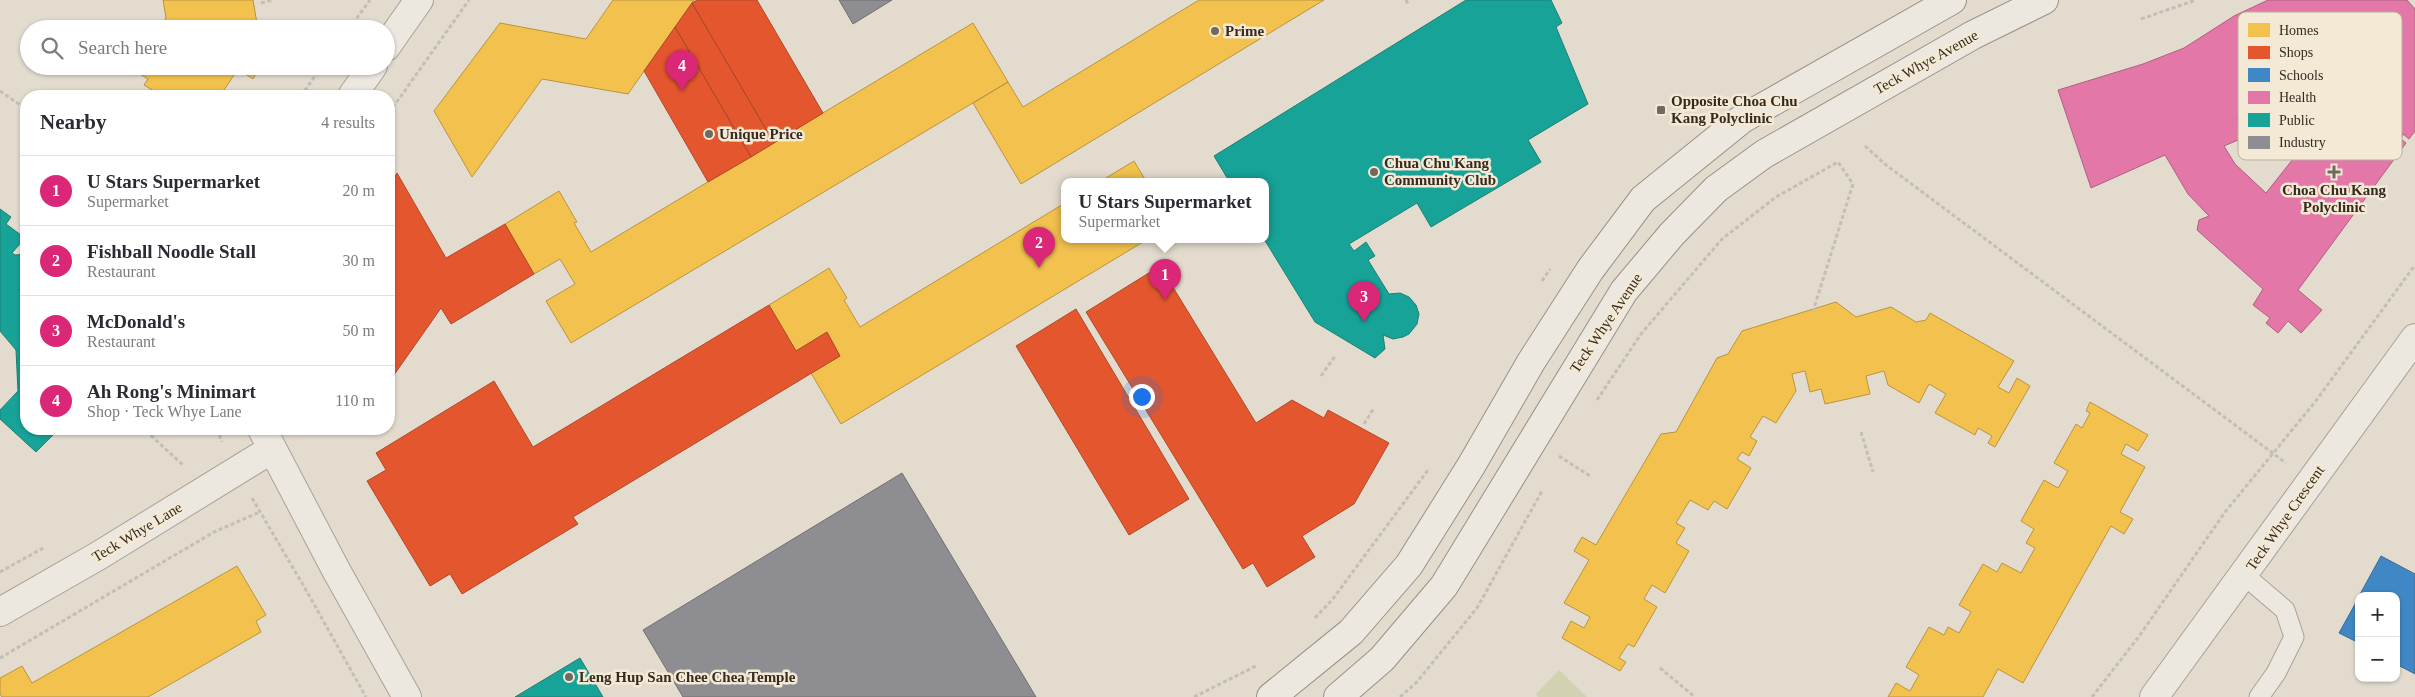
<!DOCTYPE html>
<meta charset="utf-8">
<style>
body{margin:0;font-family:Georgia,serif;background:#f2f2f3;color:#2b2b33}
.controls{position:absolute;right:15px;bottom:15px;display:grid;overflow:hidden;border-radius:10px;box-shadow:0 1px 4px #0004}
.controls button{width:45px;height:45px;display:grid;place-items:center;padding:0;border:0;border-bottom:1px solid #e1e1e2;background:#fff;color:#2b2b33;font:25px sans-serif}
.you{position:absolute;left:1141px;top:396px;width:18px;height:18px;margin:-12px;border:4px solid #fff;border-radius:50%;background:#1a73e8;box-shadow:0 0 0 8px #1a73e833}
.badge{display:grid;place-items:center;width:32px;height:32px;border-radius:50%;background:#db2777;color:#fff;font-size:16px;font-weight:700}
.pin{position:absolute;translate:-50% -41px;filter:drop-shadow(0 1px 2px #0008)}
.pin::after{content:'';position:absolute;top:26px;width:18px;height:15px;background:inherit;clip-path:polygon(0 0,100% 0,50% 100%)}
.popup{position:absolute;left:1061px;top:178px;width:208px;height:65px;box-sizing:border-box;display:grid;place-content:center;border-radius:10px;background:#fff;filter:drop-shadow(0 1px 4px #0005);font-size:16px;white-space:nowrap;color:#7c7c81}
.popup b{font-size:19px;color:#2b2b33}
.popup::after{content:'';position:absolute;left:50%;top:100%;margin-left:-10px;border:10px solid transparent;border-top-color:#fff}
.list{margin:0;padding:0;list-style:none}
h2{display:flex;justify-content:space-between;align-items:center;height:65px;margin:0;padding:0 20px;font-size:21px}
h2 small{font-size:16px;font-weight:400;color:#7c7c81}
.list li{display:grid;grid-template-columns:32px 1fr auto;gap:15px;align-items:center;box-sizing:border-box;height:70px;padding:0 20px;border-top:1px solid #e1e1e2}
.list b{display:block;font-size:19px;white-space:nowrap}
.list p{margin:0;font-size:16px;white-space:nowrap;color:#7c7c81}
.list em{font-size:16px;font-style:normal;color:#7c7c81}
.icon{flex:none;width:28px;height:28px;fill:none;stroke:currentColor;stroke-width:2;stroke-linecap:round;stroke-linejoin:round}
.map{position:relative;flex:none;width:2415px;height:697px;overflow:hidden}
.search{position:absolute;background:#fff;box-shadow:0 1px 4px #0004;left:20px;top:20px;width:375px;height:55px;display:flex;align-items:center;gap:12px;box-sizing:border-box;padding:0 18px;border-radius:28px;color:#7c7c81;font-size:19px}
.panel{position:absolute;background:#fff;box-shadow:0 1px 4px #0004;left:20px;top:90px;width:375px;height:345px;border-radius:20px}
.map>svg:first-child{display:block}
.green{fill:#d2d1b2}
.homes{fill:#f2c14e;stroke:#ba9440}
.shops{fill:#e4572e;stroke:#b04a2a}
.schools{fill:#3f88c5;stroke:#3c6c94}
.health{fill:#e377a8;stroke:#af607f;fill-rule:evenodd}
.public{fill:#17a398;stroke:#207f74}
.industry{fill:#8d8d92;stroke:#736f70}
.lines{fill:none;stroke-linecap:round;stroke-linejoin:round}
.lane-casing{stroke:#a8a197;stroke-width:21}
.street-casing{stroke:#a8a197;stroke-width:30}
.secondary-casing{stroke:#989187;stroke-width:30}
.path{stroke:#c4beb6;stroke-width:3;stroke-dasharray:4 2.5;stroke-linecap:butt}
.lane{stroke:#ece7df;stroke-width:19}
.street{stroke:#ece7df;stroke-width:28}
.secondary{stroke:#ece7df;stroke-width:28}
.poi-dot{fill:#73685d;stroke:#f3e9d5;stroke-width:2}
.labels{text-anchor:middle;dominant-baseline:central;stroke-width:5;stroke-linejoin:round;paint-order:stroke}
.poi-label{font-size:15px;font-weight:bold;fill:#362a20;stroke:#f3e9d5;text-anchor:start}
.street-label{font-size:15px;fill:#362a20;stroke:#f3e9d5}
.key{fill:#f3e9d5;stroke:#bab09f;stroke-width:1}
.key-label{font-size:14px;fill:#362a20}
</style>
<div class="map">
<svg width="2415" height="697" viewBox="0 0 2415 697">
<rect width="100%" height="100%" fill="#e3dcce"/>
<!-- green -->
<path class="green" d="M 1559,670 L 1587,697 L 1538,697 L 1536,694 Z"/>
<!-- homes -->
<path class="homes" d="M 163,0 L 253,0 L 258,29 L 159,29 L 166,18 Z
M 613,0 L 694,0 L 628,94 L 542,79 L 472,177 L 434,111 L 500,23 L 586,39 Z
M 1199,0 L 1324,0 L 1021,184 L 973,103 L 1008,82 L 1023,107 Z
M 973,23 L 1008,82 L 571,343 L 546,301 L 575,284 L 560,259 L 534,274 L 505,224 L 559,191 L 577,222 L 574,223 L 591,252 Z
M 134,66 L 259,66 L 260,67 L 253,79 L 238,69 L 220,96 L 162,96 L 144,85 L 148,79 L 132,69 Z
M 1134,161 L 1146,181 L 1101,181 Z
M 1065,203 L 1065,239 L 1148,239 L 841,424 L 811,373 L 840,356 L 827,332 L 796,351 L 769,305 L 829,268 L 847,298 L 844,300 L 860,327 Z
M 1836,302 L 1856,317 L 1891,307 L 1916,322 L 1926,320 L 1930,313 L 2014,361 L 1998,387 L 2009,393 L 2017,378 L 2030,386 L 1995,447 L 1988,443 L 1992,436 L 1978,428 L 1975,435 L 1935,413 L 1946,394 L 1929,384 L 1919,403 L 1888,385 L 1884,371 L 1866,376 L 1870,394 L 1825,404 L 1821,389 L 1810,392 L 1805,371 L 1792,374 L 1796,391 L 1776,423 L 1763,416 L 1750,437 L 1757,441 L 1749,456 L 1742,452 L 1737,459 L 1751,468 L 1727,509 L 1714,501 L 1708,510 L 1690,500 L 1676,523 L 1685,528 L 1676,543 L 1689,551 L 1665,593 L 1652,585 L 1644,599 L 1657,607 L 1634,647 L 1628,644 L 1619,658 L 1626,662 L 1620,671 L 1562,638 L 1571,621 L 1584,628 L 1590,617 L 1564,603 L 1589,560 L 1574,551 L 1582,537 L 1596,545 L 1661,434 L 1676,432 L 1717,358 L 1728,354 L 1742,331 Z
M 2090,402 L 2148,435 L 2138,451 L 2126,444 L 2121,454 L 2145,467 L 2120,512 L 2133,519 L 2124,534 L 2111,526 L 2023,683 L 1998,669 L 1983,697 L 1888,697 L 1896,683 L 1910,691 L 1919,675 L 1906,667 L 1929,627 L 1944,635 L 1948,627 L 1959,633 L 1971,612 L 1959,605 L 1983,564 L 1997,572 L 2002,563 L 2021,573 L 2035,548 L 2026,543 L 2034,529 L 2021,521 L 2044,480 L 2058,488 L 2068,471 L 2054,463 L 2076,424 L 2082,428 L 2090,413 L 2086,411 Z
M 237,566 L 266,615 L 256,621 L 261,632 L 148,697 L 2,697 L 0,694 L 0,678 L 22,666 L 32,683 Z"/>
<!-- shops -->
<path class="shops" d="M 697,0 L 757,0 L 823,113 L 774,143 L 692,3 Z
M 692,3 L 774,143 L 751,157 L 675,27 Z
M 675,27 L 751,157 L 708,182 L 644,71 Z
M 397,173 L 446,258 L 505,224 L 534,274 L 451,324 L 441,308 L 389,382 L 389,185 Z
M 1160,266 L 1256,423 L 1292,400 L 1324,418 L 1328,410 L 1389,443 L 1354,504 L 1302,536 L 1315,557 L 1267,587 L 1253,563 L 1243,569 L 1086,312 Z
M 769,305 L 796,351 L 827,332 L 840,356 L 573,517 L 578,524 L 462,594 L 450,574 L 430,586 L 367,481 L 386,470 L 376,453 L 494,381 L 533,447 Z
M 1076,309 L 1189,499 L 1129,535 L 1016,346 Z"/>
<!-- schools -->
<path class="schools" d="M 2381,556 L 2415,574 L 2415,674 L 2396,664 L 2396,596 L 2359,596 Z
M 2359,597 L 2359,643 L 2339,633 Z"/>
<!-- health -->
<path class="health" d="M 2268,0 L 2407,0 L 2415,9 L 2415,131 L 2409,139 L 2403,134 L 2401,139 L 2406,143 L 2298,290 L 2322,310 L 2301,333 L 2288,321 L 2278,333 L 2266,323 L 2270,318 L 2253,305 L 2263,289 L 2197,230 L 2199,220 L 2209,216 L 2188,194 L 2165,155 L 2091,188 L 2058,90 L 2143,64 L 2184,48 L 2234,16 ZM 2288,97 L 2301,117 L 2316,130 L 2266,193 L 2235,164 L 2224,146 L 2245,137 L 2237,119 Z"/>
<!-- public -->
<path class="public" d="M 1466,0 L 1551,0 L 1562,23 L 1556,27 L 1588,104 L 1528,140 L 1541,162 L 1431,227 L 1417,203 L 1349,244 L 1354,251 L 1366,242 L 1375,256 L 1368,260 L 1389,294 L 1400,293 L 1409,297 L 1416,305 L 1419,314 L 1417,324 L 1409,334 L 1403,337 L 1393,339 L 1383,335 L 1385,349 L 1375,358 L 1315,322 L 1264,239 L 1265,181 L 1229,181 L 1214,156 Z
M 0,209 L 11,217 L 6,224 L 25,238 L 12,253 L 15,255 L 26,254 L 26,429 L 59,429 L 36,452 L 0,419 L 0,410 L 18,391 L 16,350 L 0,331 Z
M 110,429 L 136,429 L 128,433 L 118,434 Z
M 580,658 L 603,697 L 515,697 Z"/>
<!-- industry -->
<path class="industry" d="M 839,0 L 892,0 L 853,24 Z
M 902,473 L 1036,697 L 683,697 L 643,630 Z"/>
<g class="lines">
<defs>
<path id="lane" d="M 2244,575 L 2285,610 L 2294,637 L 2276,673 L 2259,697"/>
<path id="street" d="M 386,47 L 419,0
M 352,96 L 373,66
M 262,429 L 336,570 L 407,697
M 0,612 L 98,556 L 272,449
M 2154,697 L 2415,338"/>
<path id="secondary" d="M 1271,697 L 1351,632 L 1409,565 L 1471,466 L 1531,362 L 1590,270 L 1643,199 L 1742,119 L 1952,0
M 1338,697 L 1382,659 L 1444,586 L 1624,291 L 1672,234 L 1716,189 L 1764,154 L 1973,35 L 2044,0"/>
</defs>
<!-- lane casing -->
<use href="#lane" class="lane-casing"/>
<!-- street casing -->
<use href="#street" class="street-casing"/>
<!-- secondary casing -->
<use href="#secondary" class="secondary-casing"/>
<!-- path -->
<path class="path" d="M 1406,0 L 1409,6
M 261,3 L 272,0
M 2141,19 L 2196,0
M 349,29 L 370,0
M 0,91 L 26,109
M 301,96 L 322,66
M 389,113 L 469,0
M 1865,146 L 1886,165 L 2286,463
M 1542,281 L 1550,269
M 1321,376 L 1335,356
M 1597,400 L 1641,334 L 1722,239 L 1776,197 L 1838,162 L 1853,184 L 1813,311
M 1364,424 L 1374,408
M 217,429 L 222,442
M 146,431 L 184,466
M 1861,432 L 1873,472
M 1559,456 L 1590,476
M 252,498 L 306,590 L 366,697
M 0,572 L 45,547
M 1315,618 L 1332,600 L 1428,470
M 0,658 L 214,532 L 260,512
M 1660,668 L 1695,697
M 1194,697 L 1256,666
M 1400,697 L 1416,683 L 1477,608 L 1542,491
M 2092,697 L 2140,635 L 2225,512 L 2315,402 L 2415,265"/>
<!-- lane -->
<use href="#lane" class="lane"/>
<!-- street -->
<use href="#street" class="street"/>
<!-- secondary -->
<use href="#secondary" class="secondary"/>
</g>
<!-- markers -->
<g class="poi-dot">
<circle cx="1215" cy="31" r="5"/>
<rect x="1656" y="105" width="10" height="10" rx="2.5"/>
<circle cx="709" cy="134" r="5"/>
<circle cx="1374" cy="172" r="5"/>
<path d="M2331.5 164.5h5v5h5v5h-5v5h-5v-5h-5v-5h5z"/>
<circle cx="569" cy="677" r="5"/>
</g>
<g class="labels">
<!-- poi labels -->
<g class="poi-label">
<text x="1225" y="31">Prime</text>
<text x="1671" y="101">Opposite Choa Chu<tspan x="1671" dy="17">Kang Polyclinic</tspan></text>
<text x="719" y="134">Unique Price</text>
<text x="1384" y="163">Chua Chu Kang<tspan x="1384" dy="17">Community Club</tspan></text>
<text x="2334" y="190" text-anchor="middle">Choa Chu Kang<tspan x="2334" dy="17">Polyclinic</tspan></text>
<text x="579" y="677">Leng Hup San Chee Chea Temple</text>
</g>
<!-- street labels -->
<g class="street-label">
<text transform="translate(1926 62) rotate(-29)">Teck Whye Avenue</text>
<text transform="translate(1606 323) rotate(-56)">Teck Whye Avenue</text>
<text transform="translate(2285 518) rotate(-55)">Teck Whye Crescent</text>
<text transform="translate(137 532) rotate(-31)">Teck Whye Lane</text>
</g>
</g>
<!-- legend -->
<rect x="2238" y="12" width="164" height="148" rx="8" class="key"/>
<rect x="2248" y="23" width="22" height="14" fill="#f2c14e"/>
<rect x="2248" y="46" width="22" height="13" fill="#e4572e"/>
<rect x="2248" y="68" width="22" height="14" fill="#3f88c5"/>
<rect x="2248" y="91" width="22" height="13" fill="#e377a8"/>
<rect x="2248" y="113" width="22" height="14" fill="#17a398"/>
<rect x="2248" y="136" width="22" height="13" fill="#8d8d92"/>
<g class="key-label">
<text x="2279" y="35">Homes</text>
<text x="2279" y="57">Shops</text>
<text x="2279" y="80">Schools</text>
<text x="2279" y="102">Health</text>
<text x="2279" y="125">Public</text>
<text x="2279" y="147">Industry</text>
</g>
</svg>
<div class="controls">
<button>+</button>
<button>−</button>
</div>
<div class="you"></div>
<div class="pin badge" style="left:1165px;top:300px">1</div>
<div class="popup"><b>U Stars Supermarket</b>Supermarket</div>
<div class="pin badge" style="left:1039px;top:268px">2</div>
<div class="pin badge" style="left:1364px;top:322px">3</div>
<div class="pin badge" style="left:682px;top:91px">4</div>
<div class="search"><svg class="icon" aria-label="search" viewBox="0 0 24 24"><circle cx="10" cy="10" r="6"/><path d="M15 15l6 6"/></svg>Search here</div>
<section class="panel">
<h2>Nearby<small>4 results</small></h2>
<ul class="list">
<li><span class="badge">1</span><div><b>U Stars Supermarket</b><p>Supermarket</p></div><em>20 m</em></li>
<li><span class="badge">2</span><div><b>Fishball Noodle Stall</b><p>Restaurant</p></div><em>30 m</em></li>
<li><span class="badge">3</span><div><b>McDonald's</b><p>Restaurant</p></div><em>50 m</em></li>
<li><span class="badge">4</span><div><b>Ah Rong's Minimart</b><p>Shop · Teck Whye Lane</p></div><em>110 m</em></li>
</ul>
</section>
</div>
